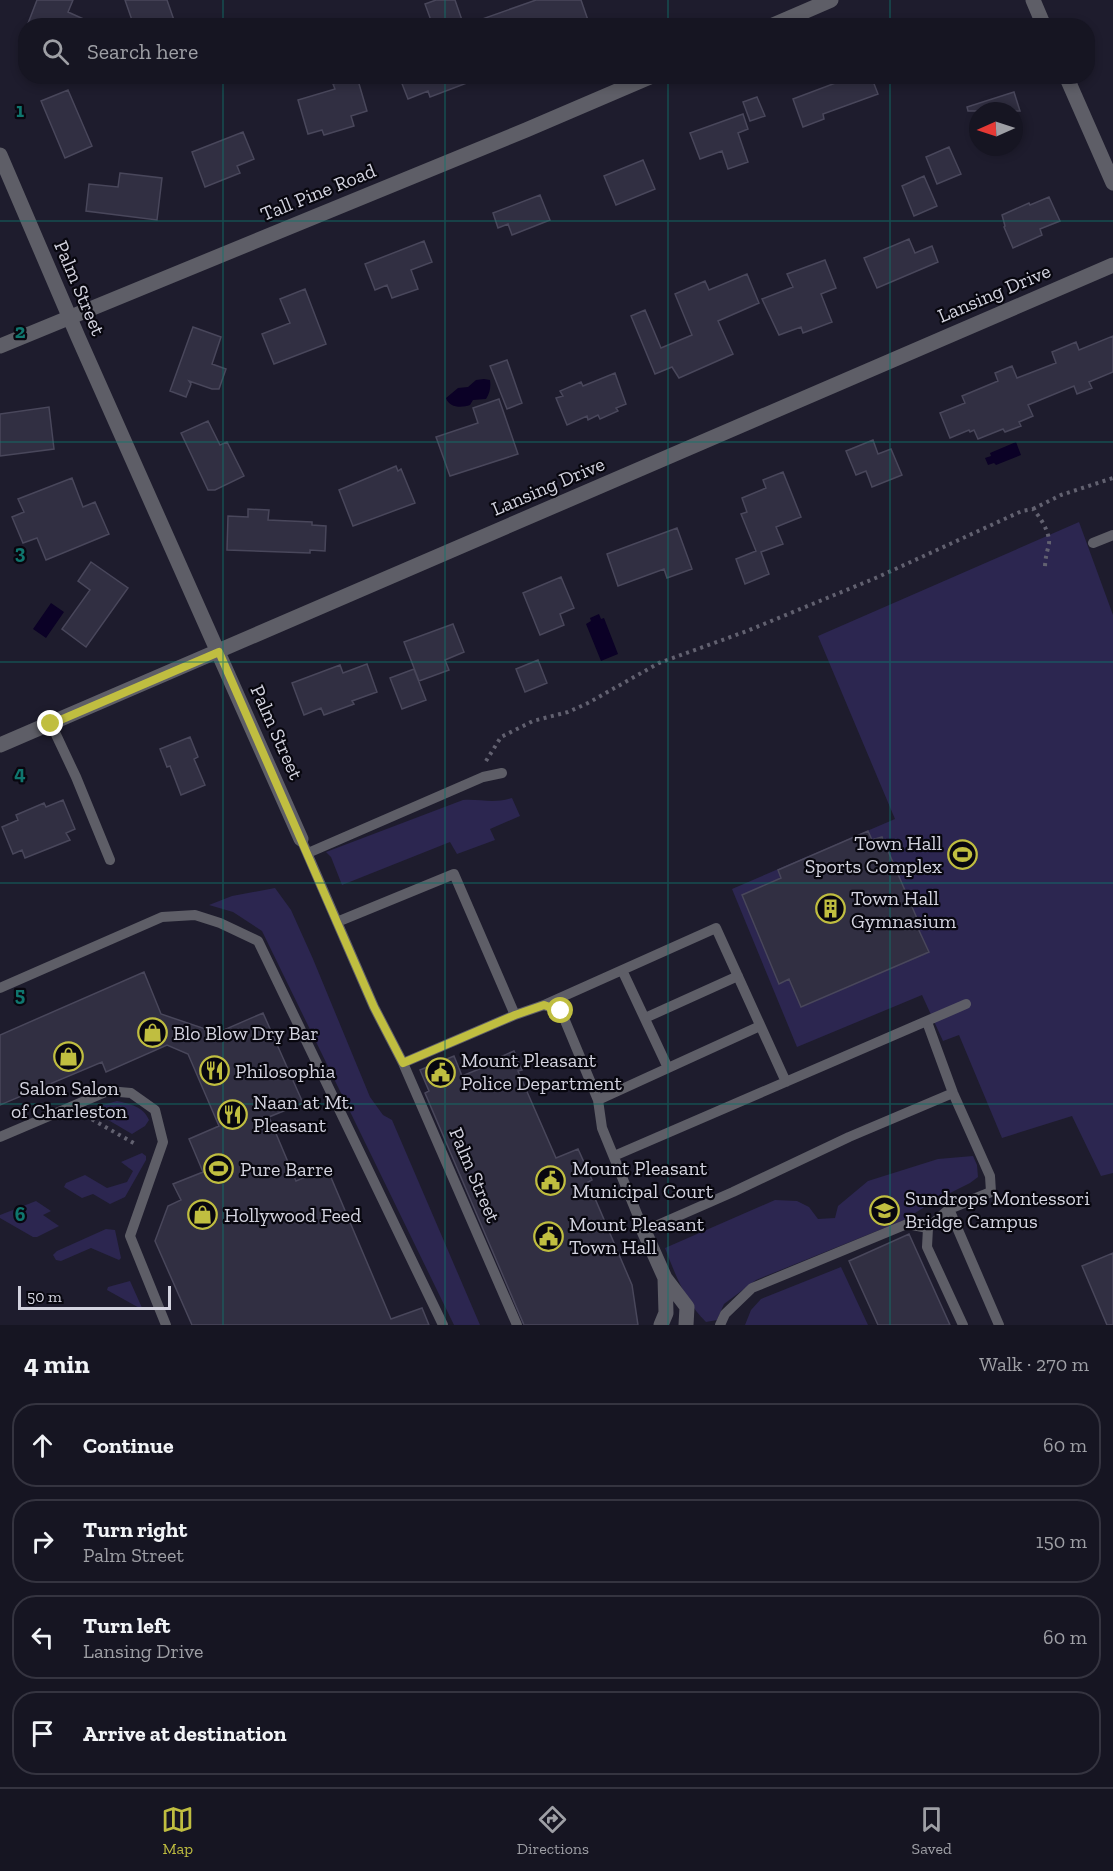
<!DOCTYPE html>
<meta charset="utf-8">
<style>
body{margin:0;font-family:"Zilla Slab",serif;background:#23222f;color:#f1f3f6}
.compass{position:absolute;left:969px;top:102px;width:54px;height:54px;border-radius:50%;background:#161522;box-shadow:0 3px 9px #0003;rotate:267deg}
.scale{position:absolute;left:18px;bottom:15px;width:153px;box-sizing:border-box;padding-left:6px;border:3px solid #d3d3df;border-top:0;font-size:16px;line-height:21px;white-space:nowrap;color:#d3d3df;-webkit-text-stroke:4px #08070f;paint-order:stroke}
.stop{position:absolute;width:18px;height:18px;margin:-14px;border:4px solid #c0be40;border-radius:50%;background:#fff}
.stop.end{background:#c0be40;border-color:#fff;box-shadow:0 2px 6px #0008}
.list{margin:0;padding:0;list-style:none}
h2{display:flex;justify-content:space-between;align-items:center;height:78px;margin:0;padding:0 24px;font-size:26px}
h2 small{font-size:20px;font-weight:400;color:#9e9fa5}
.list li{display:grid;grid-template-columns:39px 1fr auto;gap:18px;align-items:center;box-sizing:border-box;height:84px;margin:0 12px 12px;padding:0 12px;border:2px solid #353440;border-radius:24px}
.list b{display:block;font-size:22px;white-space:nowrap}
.list p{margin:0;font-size:20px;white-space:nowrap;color:#9e9fa5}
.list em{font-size:20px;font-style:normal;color:#9e9fa5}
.icon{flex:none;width:33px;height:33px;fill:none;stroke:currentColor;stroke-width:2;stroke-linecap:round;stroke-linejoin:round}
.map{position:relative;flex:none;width:1113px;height:1325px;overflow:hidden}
.search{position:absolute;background:#161522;box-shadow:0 3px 9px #0003;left:18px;right:18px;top:18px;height:66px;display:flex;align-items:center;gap:15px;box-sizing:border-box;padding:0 21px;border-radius:24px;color:#9e9fa5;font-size:22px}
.sheet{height:462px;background:#161522}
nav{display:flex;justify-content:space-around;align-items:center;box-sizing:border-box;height:84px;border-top:2px solid #353440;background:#161522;font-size:16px;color:#9e9fa5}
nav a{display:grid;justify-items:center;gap:3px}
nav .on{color:#c0be40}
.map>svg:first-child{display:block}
.green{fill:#2c2650}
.water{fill:#0b0126}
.building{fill:#312f42;stroke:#49475b;stroke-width:1.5}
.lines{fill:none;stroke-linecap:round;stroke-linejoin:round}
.path{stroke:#626170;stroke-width:4;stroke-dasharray:3 4.5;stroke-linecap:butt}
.service{stroke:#5e5e67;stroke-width:10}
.minor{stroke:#5e5e67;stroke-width:15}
.route{stroke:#c0be40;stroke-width:8}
.grid{fill:none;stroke:#0f766e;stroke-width:1.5;stroke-opacity:0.55}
.labels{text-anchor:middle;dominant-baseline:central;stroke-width:4.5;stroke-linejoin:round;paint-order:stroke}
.street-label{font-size:20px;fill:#d3d3df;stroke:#08070f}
.poi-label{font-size:20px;fill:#d3d3df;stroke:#08070f;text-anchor:start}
.grid-label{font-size:20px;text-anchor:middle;font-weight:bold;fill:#0f766e;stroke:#08070f;stroke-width:4.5;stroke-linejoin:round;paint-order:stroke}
</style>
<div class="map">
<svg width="1113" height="1325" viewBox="0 0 1113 1325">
<rect width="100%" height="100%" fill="#1e1c2d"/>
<!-- green -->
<path class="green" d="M 1079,522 L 1113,615 L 1113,1173 L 1101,1176 L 1072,1116 L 1002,1138 L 959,1035 L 943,1041 L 922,995 L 797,1047 L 732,889 L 895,819 L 818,636 Z
M 512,798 L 520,816 L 490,829 L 495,840 L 457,854 L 450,842 L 342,885 L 331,857 L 326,852 L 463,800 C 482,799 493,804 512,798 Z
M 275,888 L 291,910 L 313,959 L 370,1097 L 383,1115 L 392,1120 L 480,1325 L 454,1325 L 262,931 L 233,912 L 209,905 L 232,896 Z
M 117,1101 C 130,1104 143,1106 149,1120 L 145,1126 L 132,1134 L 98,1114 L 96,1110 L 99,1106 Z
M 142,1153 L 146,1156 L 146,1160 L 125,1197 L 110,1204 L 93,1194 L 82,1198 L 64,1187 L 66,1183 L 85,1175 L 107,1188 L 127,1182 L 133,1171 L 121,1162 Z
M 973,1156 L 977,1165 L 978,1177 L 970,1183 L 934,1201 L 904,1220 L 756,1280 L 724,1304 L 717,1320 L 706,1322 C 686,1303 675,1274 665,1248 L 775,1200 L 797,1201 L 809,1207 L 818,1219 L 835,1218 L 838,1206 L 868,1181 L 938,1159 Z
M 36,1201 L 51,1211 L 43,1215 L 59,1226 L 37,1237 L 33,1237 L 0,1218 L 0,1215 Z
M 106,1229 L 115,1230 L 121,1258 L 119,1260 L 91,1248 L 61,1261 L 56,1260 L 53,1255 L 57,1251 Z
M 841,1267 L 868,1325 L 745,1325 L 751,1310 L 761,1299 Z
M 130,1281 L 143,1310 L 107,1290 L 108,1287 Z"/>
<!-- water -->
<path class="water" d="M 484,379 L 490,380 C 491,387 490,393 486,399 L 473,400 L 470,405 C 462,408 449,408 446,398 L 458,388 L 468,387 L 476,380 Z
M 1016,442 L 1021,455 L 996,465 L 994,463 L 988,465 L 985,458 L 991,456 L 990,453 Z
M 51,603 L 64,612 L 46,638 L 33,629 Z
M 599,614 L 601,619 L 604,618 L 618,654 L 601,661 L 586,624 L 591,621 L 590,618 Z"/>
<!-- building -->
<path class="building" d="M 37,0 L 73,0 L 68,12 L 99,26 L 27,26 Z
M 125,0 L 167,0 L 176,26 L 134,26 Z
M 436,0 L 455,0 L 464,26 L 433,26 L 425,4 Z
M 536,0 L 581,0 L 590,26 L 471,26 L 471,23 Z
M 399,76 L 480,76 L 480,78 L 430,97 L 428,91 L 408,99 Z
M 854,76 L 871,76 L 878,94 L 823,114 L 824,119 L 803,127 L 793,99 Z
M 357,77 L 367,111 L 351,116 L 354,126 L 324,135 L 322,130 L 308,134 L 298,100 L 335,89 L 333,84 Z
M 68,90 L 92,146 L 65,158 L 41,101 Z
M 1014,92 L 1020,111 L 968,111 L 967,107 Z
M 757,97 L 765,116 L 750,121 L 743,102 Z
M 743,114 L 748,129 L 738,133 L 748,162 L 728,169 L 722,151 L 700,159 L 690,133 Z
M 243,132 L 254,159 L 237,166 L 240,173 L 205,187 L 192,152 Z
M 949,147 L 961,174 L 937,184 L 926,157 Z
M 643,160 L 655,189 L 616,205 L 604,176 Z
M 120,173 L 162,178 L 157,220 L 86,211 L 89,184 L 118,187 Z
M 924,176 L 937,206 L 914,216 L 902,186 Z
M 540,195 L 550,220 L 512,235 L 508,224 L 498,228 L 493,213 Z
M 1049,197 L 1060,221 L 1040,229 L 1042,235 L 1013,248 L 1004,227 L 1005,226 L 1002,215 L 1029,203 L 1030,205 Z
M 909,239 L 915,253 L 932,246 L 938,262 L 877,288 L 864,258 Z
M 424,241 L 432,262 L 411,270 L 418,289 L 392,298 L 387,285 L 375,290 L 365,264 Z
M 825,260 L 836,288 L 821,294 L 832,322 L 803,333 L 801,327 L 779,335 L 762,299 L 793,287 L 787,274 Z
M 747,274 L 759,303 L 718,321 L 733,354 L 679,378 L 672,367 L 655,374 L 631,316 L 645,310 L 661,348 L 692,335 L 675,294 L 705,281 L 709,290 Z
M 305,289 L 326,344 L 274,364 L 262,334 L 290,323 L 280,299 Z
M 193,327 L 221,337 L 212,364 L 226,369 L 219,389 L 212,389 L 189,381 L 191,384 L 186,397 L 170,391 Z
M 1113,336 L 1113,372 L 1089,382 L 1092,388 L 1077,394 L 1074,386 L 1028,405 L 1033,416 L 1019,422 L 1021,426 L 1005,432 L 1003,429 L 978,439 L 974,430 L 970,432 L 969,430 L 950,438 L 940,413 L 965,403 L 962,396 L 998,381 L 995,373 L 1012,366 L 1017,378 L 1056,363 L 1052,352 L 1076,342 L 1079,350 Z
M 507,360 L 522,403 L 507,409 L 490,366 Z
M 615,373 L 626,404 L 616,408 L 618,411 L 600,419 L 598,415 L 588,420 L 587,416 L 567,425 L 556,398 L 563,396 L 560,391 L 581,382 L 583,386 Z
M 499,399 L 518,454 L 450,476 L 436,437 L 478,423 L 473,408 Z
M 49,407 L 54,449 L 0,456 L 0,414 Z
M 208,421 L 220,445 L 227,442 L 244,476 L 215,490 L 208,490 L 181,433 Z
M 873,440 L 878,454 L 891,449 L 902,475 L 872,487 L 866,471 L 856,475 L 846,451 Z
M 396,466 L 398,471 L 401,469 L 415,503 L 353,526 L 339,490 Z
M 783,472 L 801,517 L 776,527 L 783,544 L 761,552 L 769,574 L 745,584 L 736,559 L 756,551 L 741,514 L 747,512 L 742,498 L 766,488 L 763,480 Z
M 72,478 L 83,507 L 95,502 L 109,534 L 46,560 L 37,538 L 23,543 L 12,517 L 24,512 L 18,499 Z
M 248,509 L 269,510 L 268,520 L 312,522 L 312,525 L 326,526 L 325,551 L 310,550 L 310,553 L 227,550 L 228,516 L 248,517 Z
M 677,528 L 692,569 L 667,578 L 664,569 L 618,586 L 607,554 Z
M 91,562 L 128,588 L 86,647 L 62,629 L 90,590 L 78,581 Z
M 561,577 L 574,608 L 560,614 L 564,625 L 540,635 L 523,593 Z
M 453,624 L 464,652 L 445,660 L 449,670 L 419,681 L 404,642 Z
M 538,660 L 547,683 L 525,692 L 516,669 Z
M 367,664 L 377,692 L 352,701 L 354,704 L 324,715 L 321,708 L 304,715 L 292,683 L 340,665 L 343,673 Z
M 414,669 L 426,700 L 402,709 L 390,678 Z
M 190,737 L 198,757 L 194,759 L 205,785 L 181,795 L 170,766 L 167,767 L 160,749 Z
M 63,800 L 75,829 L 66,833 L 70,840 L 25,858 L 22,850 L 13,854 L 2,827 L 18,820 L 16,815 L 44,803 L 46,807 Z
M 868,831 L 872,840 L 882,837 L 919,923 L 916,924 L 929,952 L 801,1007 L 789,979 L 779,984 L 742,895 L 781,878 L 778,870 Z
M 144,972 L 161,1014 L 217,1033 L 263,1013 L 303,1103 L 269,1117 L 296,1181 L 327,1168 L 391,1319 L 422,1308 L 429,1325 L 192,1325 L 155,1241 L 168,1206 L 181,1200 L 173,1184 L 203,1172 L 189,1139 L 219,1126 L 188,1054 L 167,1045 L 106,1072 L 102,1062 L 0,1105 L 0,1035 Z
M 514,1051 L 522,1070 L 518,1071 L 556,1158 L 578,1149 L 592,1180 L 588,1182 L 632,1285 L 638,1325 L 524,1325 L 425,1093 L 429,1091 L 420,1070 L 454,1056 L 462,1076 L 499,1061 L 498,1058 Z
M 909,1234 L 950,1325 L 878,1325 L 849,1261 Z
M 1113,1253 L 1113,1325 L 1107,1325 L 1082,1266 Z"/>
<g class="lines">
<!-- path -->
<path class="path" d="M 1033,509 L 1061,495 L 1113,478
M 486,761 L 501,737 L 533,721 L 568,712 L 588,703 L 659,663 L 747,631 L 878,577 L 1022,511 L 1033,509 C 1040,517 1050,532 1049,544 C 1047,552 1045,559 1045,568
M 88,1114 L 88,1117 L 137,1145"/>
<!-- service -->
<path class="service" d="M 1093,543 L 1113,535
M 51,724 L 76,777 L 110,860
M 301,839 L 374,1007 L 403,1063 L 517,1325
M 308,853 L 483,777 L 502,773
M 337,922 L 454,874 L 515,1015
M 622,970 L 668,1068
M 0,988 L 162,917 L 195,915 L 220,923 L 258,941 L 443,1325
M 544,1005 L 716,928 L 786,1082
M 645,1018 L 738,976
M 927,1022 L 953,1093 L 990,1176 L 991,1192 L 949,1209 L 928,1228 L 927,1247 L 963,1325
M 403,1063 L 515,1015 L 544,1005 L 561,1011 L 598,1100 L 602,1128 L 644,1231 L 733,1192 L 849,1137 L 953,1093
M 598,1100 L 760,1026
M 0,1137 L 108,1091 L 131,1093 L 155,1110 L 163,1142 L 130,1236 L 166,1325
M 614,1156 L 966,1004
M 949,1209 L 999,1325
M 720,1325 L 725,1314 L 752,1288 L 907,1224 L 928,1228"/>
<!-- minor -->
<path class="minor" d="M 1033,0 L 1044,26
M 771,26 L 831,0
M 1066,76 L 1113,183
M 0,155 L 78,337 L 301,839
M 0,346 L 526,130 L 652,76
M 0,745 L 1113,265
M 644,1231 L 665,1278 L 687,1307 L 686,1325
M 661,1325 L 666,1313 L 665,1278"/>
</g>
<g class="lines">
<!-- route -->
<path class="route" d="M 51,724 L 219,652 L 374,1007 L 403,1063 L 515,1015 L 544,1005 L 561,1011"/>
</g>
<!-- grid -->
<path class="grid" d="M 223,0 L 223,26M 445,0 L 445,26M 668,0 L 668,26M 890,0 L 890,26M 223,76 L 223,1325M 445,76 L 445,1325M 668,76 L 668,1325M 890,76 L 890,1325M 0,221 L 1113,221M 0,442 L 1113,442M 0,662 L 1113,662M 0,883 L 1113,883M 0,1104 L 1113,1104"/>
<!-- icons -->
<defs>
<symbol id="stadium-ring" viewBox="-11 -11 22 22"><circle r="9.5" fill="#08070f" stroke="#c0be40" stroke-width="1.5"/><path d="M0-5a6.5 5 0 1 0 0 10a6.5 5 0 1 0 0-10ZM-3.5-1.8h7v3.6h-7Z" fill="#c0be40"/></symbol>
<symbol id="building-ring" viewBox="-11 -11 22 22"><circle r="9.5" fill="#08070f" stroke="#c0be40" stroke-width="1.5"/><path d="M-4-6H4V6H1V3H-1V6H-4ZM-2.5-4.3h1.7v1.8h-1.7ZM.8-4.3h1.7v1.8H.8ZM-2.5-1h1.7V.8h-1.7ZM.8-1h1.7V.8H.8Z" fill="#c0be40"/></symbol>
<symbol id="shop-ring" viewBox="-11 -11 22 22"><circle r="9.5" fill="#08070f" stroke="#c0be40" stroke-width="1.5"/><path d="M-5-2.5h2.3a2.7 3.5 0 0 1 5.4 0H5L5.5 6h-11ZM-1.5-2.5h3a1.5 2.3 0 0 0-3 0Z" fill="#c0be40"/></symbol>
<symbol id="restaurant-ring" viewBox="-11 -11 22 22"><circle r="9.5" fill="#08070f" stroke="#c0be40" stroke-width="1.5"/><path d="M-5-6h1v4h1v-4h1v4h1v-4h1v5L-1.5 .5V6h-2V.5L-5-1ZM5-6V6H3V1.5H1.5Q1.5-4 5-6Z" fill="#c0be40"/></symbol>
<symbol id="civic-ring" viewBox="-11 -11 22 22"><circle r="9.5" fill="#08070f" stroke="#c0be40" stroke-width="1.5"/><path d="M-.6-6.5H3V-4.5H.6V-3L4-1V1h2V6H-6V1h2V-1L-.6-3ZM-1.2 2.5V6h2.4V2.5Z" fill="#c0be40"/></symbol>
<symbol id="school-ring" viewBox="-11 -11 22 22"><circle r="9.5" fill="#08070f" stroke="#c0be40" stroke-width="1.5"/><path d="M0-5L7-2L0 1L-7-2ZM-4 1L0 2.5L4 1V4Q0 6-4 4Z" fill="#c0be40"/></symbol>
</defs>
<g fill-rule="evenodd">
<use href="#stadium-ring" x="946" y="838" width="33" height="33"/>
<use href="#building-ring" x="814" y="892" width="33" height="33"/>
<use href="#shop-ring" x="136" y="1016" width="33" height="33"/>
<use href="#shop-ring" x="52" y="1040" width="33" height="33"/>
<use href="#restaurant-ring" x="198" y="1054" width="33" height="33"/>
<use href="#civic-ring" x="424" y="1056" width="33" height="33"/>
<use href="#restaurant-ring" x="216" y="1098" width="33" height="33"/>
<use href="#stadium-ring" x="202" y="1152" width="33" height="33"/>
<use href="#civic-ring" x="534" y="1164" width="33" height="33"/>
<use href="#school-ring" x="868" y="1194" width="33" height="33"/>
<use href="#shop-ring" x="186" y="1198" width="33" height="33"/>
<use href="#civic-ring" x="532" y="1220" width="33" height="33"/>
</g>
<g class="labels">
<!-- street labels -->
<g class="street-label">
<text transform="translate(318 192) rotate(-22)">Tall Pine Road</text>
<text transform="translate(80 288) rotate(67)">Palm Street</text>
<text transform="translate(994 293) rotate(-23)">Lansing Drive</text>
<text transform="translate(548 486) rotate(-23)">Lansing Drive</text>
<text transform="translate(277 732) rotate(66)">Palm Street</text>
<text transform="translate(475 1175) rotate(67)">Palm Street</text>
</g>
<!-- poi labels -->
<g class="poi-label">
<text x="942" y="843" text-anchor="end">Town Hall<tspan x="942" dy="23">Sports Complex</tspan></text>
<text x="851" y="898">Town Hall<tspan x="851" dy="23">Gymnasium</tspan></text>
<text x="173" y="1033">Blo Blow Dry Bar</text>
<text x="461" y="1060">Mount Pleasant<tspan x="461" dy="23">Police Department</tspan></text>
<text x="235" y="1071">Philosophia</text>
<text x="69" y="1088" text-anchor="middle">Salon Salon<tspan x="69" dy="23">of Charleston</tspan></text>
<text x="253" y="1102">Naan at Mt.<tspan x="253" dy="23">Pleasant</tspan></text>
<text x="572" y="1168">Mount Pleasant<tspan x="572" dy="23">Municipal Court</tspan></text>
<text x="240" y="1169">Pure Barre</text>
<text x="905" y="1198">Sundrops Montessori<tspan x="905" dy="23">Bridge Campus</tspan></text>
<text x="224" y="1215">Hollywood Feed</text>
<text x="569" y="1224">Mount Pleasant<tspan x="569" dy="23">Town Hall</tspan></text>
</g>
</g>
<g class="grid-label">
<text x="20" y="117">1</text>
<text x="20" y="338">2</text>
<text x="20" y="559">3</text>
<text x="20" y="780">4</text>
<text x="20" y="1001">5</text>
<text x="20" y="1221">6</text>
</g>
</svg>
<svg class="compass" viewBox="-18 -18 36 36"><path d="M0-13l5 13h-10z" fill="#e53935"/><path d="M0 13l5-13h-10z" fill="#9e9fa5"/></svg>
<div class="scale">50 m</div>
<div class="stop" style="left:561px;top:1011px"></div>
<div class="stop end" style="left:51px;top:724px"></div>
<div class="search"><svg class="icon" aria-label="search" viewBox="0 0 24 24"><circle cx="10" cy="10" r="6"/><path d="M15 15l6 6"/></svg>Search here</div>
</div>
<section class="sheet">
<h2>4 min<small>Walk · 270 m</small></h2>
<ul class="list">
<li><svg class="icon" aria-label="ahead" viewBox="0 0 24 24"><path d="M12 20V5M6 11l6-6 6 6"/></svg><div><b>Continue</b></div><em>60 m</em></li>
<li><svg class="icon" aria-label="right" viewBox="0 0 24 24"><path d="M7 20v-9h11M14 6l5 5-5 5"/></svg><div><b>Turn right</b><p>Palm Street</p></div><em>150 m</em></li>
<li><svg class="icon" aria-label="left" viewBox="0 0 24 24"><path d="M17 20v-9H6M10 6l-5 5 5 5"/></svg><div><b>Turn left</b><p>Lansing Drive</p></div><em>60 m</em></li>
<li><svg class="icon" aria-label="arrive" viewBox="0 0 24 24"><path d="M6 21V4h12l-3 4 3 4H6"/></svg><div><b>Arrive at destination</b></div></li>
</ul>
</section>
<nav>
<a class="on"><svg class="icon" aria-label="map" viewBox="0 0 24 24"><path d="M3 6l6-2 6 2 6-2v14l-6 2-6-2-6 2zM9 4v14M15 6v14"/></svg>Map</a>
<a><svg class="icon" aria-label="directions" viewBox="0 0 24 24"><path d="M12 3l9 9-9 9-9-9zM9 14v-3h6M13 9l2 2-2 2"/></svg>Directions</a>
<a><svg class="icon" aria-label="saved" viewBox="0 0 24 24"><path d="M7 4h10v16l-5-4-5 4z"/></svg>Saved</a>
</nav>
